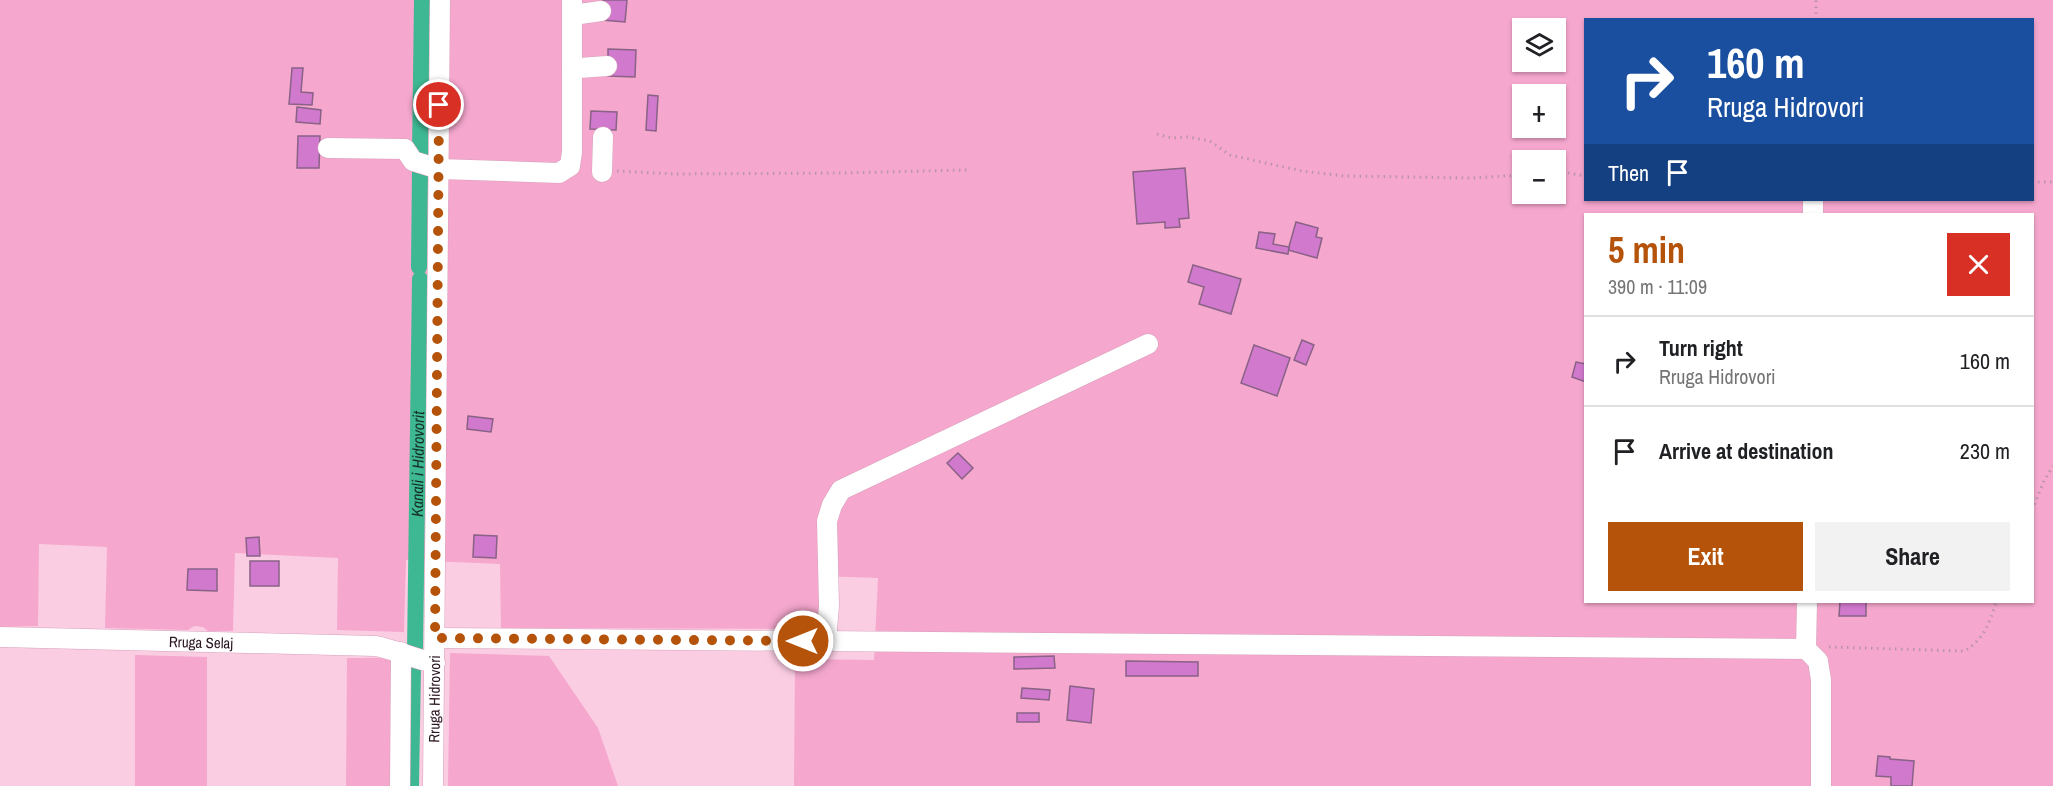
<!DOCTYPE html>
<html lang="en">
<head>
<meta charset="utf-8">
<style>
	:root { --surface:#fff; --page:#f2f2f2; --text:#202124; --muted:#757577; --line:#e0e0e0; --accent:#b45309 }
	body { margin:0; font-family:"Archivo Narrow",sans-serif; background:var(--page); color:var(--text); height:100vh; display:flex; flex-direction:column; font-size:22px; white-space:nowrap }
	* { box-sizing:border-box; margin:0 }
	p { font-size:20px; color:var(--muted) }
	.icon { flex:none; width:33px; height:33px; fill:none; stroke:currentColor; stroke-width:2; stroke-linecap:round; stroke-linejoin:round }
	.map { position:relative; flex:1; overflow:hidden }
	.details { position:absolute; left:1584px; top:213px; width:450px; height:390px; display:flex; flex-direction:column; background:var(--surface); border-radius:0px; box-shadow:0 2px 4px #0004 }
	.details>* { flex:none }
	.guide { position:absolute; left:1584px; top:18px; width:450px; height:183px; border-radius:0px; box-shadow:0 2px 4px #0004; background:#1a4fa0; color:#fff; overflow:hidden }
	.tools { position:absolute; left:1512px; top:18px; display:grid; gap:12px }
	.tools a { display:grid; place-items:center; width:54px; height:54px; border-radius:0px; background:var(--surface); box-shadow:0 2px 4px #0004; font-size:30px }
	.pin { position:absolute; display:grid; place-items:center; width:51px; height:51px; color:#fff; margin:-26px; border:3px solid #fff; border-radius:50%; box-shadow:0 2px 6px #0007 }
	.me { position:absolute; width:66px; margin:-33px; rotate:270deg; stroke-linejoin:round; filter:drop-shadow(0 0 4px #0008) }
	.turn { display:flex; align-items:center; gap:21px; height:126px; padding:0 24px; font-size:27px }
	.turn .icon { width:78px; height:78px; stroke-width:2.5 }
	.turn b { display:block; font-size:42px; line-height:51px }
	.then { display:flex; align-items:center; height:57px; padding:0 24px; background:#0003; gap:12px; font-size:22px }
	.round { display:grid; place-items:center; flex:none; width:63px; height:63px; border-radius:0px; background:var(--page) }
	.head { display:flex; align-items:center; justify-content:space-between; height:102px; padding:0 24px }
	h1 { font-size:36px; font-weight:800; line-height:45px; color:var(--accent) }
	.cta { display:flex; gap:12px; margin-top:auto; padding:12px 24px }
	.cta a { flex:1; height:69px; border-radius:0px; background:var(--accent); color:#fff; font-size:24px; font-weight:800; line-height:69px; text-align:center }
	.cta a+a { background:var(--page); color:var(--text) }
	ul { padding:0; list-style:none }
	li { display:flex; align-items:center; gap:18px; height:90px; padding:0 24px; border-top:2px solid var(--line) }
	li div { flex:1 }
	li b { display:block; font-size:22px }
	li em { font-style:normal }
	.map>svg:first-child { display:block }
	.green { fill:#f5a7cd; fill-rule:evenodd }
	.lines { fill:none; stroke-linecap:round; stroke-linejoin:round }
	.canal { stroke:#3eb892; stroke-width:16 }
	.building { fill:#d179cd; stroke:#896286; stroke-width:1.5 }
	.minor-casing { stroke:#d7a0bb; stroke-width:21 }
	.path { stroke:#bb95a7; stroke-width:3; stroke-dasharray:1.5 4.5; stroke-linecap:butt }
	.minor { stroke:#fff; stroke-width:20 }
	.route { stroke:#b45309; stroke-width:10; stroke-dasharray:0 18 }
	.labels { text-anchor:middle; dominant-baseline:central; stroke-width:4.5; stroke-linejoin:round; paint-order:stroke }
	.street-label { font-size:15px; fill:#2b1721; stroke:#fae2ed }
	.water-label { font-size:16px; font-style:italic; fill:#152f26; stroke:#fae2ed }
</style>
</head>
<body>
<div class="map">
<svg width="2053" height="786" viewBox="0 0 2053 786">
	<rect width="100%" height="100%" fill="#fbcde3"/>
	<g class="green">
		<path d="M 0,0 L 2053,0 L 2053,786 L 794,786 L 795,659 L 874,660 L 878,578 L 820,576 L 818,629 L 501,628 L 500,564 L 406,560 L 404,632 L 337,630 L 338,558 L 235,553 L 233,631 L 208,631 L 203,627 L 194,626 L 188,630 L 105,628 L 107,547 L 39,544 L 38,626 L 0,627 ZM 1586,20 L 2032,20 L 2032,200 L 1586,200 ZM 1522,28 L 1556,28 L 1556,62 L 1522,62 ZM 1522,94 L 1556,94 L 1556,128 L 1522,128 ZM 1522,160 L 1556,160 L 1556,194 L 1522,194 ZM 1586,214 L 2032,214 L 2032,602 L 1586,602 Z"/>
		<path d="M 450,653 L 549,656 L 598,728 L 618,786 L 448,786 Z"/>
		<path d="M 135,655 L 207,657 L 207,786 L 135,786 Z"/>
		<path d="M 347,658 L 393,658 L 393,786 L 346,786 Z"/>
	</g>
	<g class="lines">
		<g class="canal">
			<path d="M 420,154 L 422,0"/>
			<path d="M 419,267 L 420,171"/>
			<path id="s1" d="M 415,652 L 420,279"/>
			<path d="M 411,786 L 413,667"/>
		</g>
	</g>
	<g class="building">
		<path d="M 603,0 L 627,0 L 625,22 L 602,20 Z"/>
		<path d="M 608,49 L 636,50 L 635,77 L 608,76 Z"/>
		<path d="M 292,68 L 303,68 L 301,92 L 313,93 L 312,105 L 289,104 Z"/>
		<path d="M 648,95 L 658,96 L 656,131 L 646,130 Z"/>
		<path d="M 297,107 L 321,110 L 320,124 L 296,122 Z"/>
		<path d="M 591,111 L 617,112 L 616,130 L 590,129 Z"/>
		<path d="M 298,136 L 320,136 L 319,168 L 297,168 Z"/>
		<path d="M 1185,168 L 1189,218 L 1179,219 L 1180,227 L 1165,228 L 1165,222 L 1137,224 L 1133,172 Z"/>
		<path d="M 1296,222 L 1318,228 L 1316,237 L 1322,238 L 1317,258 L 1288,250 Z"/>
		<path d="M 1259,232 L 1275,234 L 1273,244 L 1289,247 L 1288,254 L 1256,248 Z"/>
		<path d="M 1193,265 L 1241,279 L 1231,314 L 1199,304 L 1204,287 L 1188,282 Z"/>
		<path d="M 1302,340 L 1314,345 L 1306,365 L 1294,360 Z"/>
		<path d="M 1254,345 L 1290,358 L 1277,396 L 1241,383 Z"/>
		<path d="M 1576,362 L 1586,364 L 1586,382 L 1572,377 Z"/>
		<path d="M 468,416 L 493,419 L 491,432 L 467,429 Z"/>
		<path d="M 958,453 L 973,468 L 962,479 L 947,463 Z"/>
		<path d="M 474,535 L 497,536 L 496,558 L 473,557 Z"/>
		<path d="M 259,537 L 260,556 L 247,556 L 246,538 Z"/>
		<rect x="250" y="561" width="29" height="25"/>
		<path d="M 188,569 L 217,569 L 217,591 L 187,590 Z"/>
		<path d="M 1840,602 L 1866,602 L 1866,616 L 1839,616 Z"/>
		<path d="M 1054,656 L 1055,668 L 1014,669 L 1014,657 Z"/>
		<path d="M 1126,661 L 1198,662 L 1198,676 L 1126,676 Z"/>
		<path d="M 1070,686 L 1094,689 L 1091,723 L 1067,720 Z"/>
		<path d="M 1022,688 L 1050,690 L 1049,700 L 1021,698 Z"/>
		<rect x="1017" y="713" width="22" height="9"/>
		<path d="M 1878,756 L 1890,757 L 1890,759 L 1914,761 L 1912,786 L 1891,786 L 1891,777 L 1876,776 Z"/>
	</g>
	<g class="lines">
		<g class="minor-casing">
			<g id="minor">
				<path d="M 573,15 L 601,11"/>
				<path d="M 572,70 L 579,68 L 607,66"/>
				<path d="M 328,148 L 405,149 L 413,161 L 439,169 L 559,173 L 570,166 L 572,152 L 572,0"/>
				<path d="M 602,172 L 603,137"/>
				<path d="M 1813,214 L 1813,200"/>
				<path d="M 1807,602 L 1806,649 L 1818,661 L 1821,680 L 1821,786"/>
				<path id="s2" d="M 0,637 L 376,646 C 396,650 414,659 435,663"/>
				<path d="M 435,638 L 1806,649"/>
				<path d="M 826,641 L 829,606 L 827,521 L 832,505 L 841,490 L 1148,344"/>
				<path d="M 400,786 L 401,652"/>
				<path id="s3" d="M 433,786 L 440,0"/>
			</g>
		</g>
		<g class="path">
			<path d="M 1816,20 L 1816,0"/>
			<path d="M 1157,134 L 1172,138 L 1188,137 L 1210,141 L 1230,155 L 1302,171 L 1344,176 L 1472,178 L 1522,175"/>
			<path d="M 617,171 L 674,174 L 840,173 L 967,170"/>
			<path d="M 1556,171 L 1586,176"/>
			<path d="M 2032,182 L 2053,182"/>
			<path d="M 2032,510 L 2044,481 L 2053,466"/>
			<path d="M 1829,647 L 1964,651 C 1984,640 1990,622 1996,602"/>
		</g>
		<use href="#minor" class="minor"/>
	</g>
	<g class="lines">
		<path class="route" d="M 439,105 L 435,638 L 803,641"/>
	</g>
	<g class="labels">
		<g class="street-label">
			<text stroke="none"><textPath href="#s2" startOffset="201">Rruga Selaj</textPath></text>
			<text stroke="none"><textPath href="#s3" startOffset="87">Rruga Hidrovori</textPath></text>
		</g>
		<g class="water-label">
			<text stroke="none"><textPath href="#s1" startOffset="188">Kanali i Hidrovorit</textPath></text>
		</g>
	</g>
</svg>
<div class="tools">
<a><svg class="icon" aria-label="layers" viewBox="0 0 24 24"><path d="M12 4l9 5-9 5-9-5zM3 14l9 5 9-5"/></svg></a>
<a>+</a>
<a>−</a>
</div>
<div class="pin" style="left:439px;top:105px;background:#d93025"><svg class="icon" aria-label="arrive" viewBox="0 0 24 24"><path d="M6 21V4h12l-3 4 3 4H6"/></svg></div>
<svg class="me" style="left:803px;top:641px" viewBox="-20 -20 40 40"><circle r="17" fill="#b45309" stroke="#fff" stroke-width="3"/><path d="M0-11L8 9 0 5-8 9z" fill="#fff"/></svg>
<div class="guide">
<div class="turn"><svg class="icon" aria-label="right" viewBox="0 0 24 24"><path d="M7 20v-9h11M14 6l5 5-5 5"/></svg><div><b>160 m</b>Rruga Hidrovori</div></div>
<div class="then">Then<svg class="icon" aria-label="arrive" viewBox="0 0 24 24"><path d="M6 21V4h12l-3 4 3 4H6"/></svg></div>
</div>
<section class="details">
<div class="head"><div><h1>5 min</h1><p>390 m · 11:09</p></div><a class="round" style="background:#d93025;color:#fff"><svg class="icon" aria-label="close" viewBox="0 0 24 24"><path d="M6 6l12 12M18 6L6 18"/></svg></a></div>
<ul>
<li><svg class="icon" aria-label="right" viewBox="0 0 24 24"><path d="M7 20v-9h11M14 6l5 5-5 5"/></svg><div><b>Turn right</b><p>Rruga Hidrovori</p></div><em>160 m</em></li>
<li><svg class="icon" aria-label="arrive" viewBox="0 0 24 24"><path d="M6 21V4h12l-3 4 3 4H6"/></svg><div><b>Arrive at destination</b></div><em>230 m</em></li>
</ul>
<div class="cta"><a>Exit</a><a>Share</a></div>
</section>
</div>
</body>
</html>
